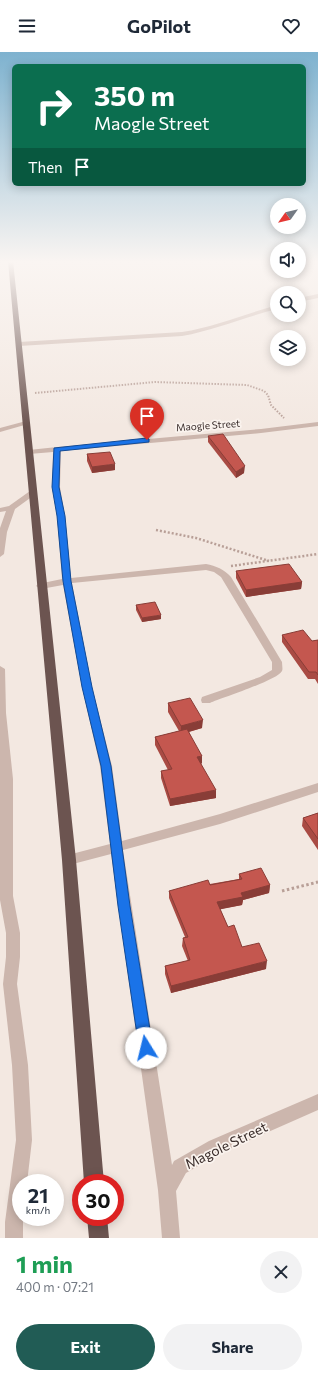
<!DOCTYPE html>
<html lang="en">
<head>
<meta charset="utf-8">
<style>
	:root { --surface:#fff; --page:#f2f2f3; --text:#1f2937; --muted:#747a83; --accent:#215c55 }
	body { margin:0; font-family:Commissioner,sans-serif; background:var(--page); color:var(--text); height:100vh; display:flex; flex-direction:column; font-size:15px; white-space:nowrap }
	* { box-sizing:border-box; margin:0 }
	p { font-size:13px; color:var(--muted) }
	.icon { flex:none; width:22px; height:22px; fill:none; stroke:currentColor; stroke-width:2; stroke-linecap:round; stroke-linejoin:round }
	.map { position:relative; height:1186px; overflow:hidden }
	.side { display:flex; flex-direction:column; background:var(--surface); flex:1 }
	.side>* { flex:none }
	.hud { position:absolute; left:12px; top:12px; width:294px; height:122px; border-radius:6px; box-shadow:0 2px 10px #0003; background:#0b6e4f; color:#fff; overflow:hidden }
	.needle { width:26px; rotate:236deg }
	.fabs { position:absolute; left:270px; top:146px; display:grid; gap:8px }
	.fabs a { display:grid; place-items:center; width:36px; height:36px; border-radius:50%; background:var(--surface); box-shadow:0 2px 10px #0003; font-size:20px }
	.speed { position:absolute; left:12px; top:1122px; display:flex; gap:8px; font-size:20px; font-weight:700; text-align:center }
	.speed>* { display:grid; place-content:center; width:52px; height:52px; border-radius:50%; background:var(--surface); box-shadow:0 2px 10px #0003; line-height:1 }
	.speed small { font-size:10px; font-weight:400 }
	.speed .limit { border:6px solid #d22; background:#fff; color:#111 }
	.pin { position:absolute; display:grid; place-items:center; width:34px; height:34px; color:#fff; margin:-41px -17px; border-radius:50% 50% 50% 0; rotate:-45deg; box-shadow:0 0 4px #0007 }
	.pin .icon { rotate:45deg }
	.me { position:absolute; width:44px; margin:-22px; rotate:351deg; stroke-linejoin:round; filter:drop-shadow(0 0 3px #0008) }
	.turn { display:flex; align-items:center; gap:14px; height:84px; padding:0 16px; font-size:18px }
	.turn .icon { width:52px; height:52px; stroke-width:2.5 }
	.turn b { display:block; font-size:28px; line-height:34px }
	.then { display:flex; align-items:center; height:38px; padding:0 16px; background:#0003; gap:8px; font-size:15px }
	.round { display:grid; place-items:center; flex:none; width:42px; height:42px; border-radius:21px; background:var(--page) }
	.headline { display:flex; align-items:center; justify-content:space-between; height:68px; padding:0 16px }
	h1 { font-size:24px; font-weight:700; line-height:30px; color:#1e9e55 }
	.button { display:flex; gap:8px; margin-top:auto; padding:8px 16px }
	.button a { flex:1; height:46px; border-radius:24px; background:var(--accent); color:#fff; font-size:16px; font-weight:700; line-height:46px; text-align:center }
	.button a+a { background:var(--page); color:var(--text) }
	header { display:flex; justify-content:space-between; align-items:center; height:52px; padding:0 16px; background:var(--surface); font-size:18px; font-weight:700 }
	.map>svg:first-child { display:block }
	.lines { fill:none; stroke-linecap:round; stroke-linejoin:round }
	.path-far2 { stroke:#b89f97; stroke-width:2; stroke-dasharray:1.5 1.5; stroke-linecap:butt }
	.path-far1 { stroke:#b89f97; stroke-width:2.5; stroke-dasharray:2 2; stroke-linecap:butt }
	.path { stroke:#b89f97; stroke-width:3; stroke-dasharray:2.5 2.5; stroke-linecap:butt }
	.minor { fill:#ccb6ad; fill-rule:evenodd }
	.trunk { fill:#6c5450; fill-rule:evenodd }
	.wall { fill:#a94b44 }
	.shaded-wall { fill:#893d37 }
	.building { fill:#c4574f; stroke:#893d37 }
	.route { fill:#1a73e8; stroke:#114b97 }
	.labels { text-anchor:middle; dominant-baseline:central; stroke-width:3.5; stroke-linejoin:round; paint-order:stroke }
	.far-street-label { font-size:10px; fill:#3a2d2b; stroke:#faf3ee }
	.near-street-label { font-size:14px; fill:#3a2d2b; stroke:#faf3ee }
</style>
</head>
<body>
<header><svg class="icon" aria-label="menu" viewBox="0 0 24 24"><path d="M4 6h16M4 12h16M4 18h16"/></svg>GoPilot<svg class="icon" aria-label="heart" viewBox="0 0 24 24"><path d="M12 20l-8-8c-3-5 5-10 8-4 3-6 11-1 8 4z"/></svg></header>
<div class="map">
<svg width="318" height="1186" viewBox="0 0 318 1186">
	<rect width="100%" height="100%" fill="#f3e8e1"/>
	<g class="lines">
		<path class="path-far2" d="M 35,341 L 155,330 L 247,333 L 264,339 L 268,343 L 271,353 L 284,366"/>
		<g class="path-far1">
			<path d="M 156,478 L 196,486 L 269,509"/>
			<path d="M 231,514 L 318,502"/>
		</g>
		<path class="path" d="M 282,839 L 318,830"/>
		<g class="minor">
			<path d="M 318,242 L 318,246 L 299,250 L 299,246 Z"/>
			<path d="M 277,253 L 277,257 C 245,265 215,278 182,284 L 19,294 L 16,292 L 19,290 L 182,280 C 214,275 245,262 277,253 Z"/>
			<path d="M 26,369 L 28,370 L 28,372 L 0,380 L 0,376 Z"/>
			<path d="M 318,370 L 318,374 L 261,381 L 61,399 L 60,435 L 65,464 L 71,526 L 206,512 C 216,514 224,517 231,525 L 282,610 C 282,613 283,617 282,619 C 278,628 221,646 210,651 L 202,651 L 201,648 L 202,645 L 260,625 L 272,618 L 272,610 L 221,525 L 214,520 L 206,518 L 72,531 L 92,635 L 112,714 L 122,789 L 220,762 L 318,731 L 318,740 L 220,772 L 123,798 L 172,1113 L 174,1109 L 209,1089 L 318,1042 L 318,1058 L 221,1101 L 186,1121 L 176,1139 L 180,1186 L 162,1186 L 158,1138 L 111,802 L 69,813 L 64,812 L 63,808 L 64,804 L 110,792 L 100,714 L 82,635 L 63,533 L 41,537 L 36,534 L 38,532 L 62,527 L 57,464 L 52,435 L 53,400 L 29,402 L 25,400 L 29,398 L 57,395 L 261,377 Z"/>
			<path d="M 30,439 L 36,439 L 37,441 L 15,457 L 7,480 L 4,502 L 0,505 L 0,476 L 6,459 L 0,460 L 0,456 L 9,454 Z"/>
			<path d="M 0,614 L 5,617 L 6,661 L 13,727 L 13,844 L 20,881 L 20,905 L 17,932 L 28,1013 L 32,1088 L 27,1131 L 21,1131 L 21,1165 L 23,1165 L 23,1186 L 5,1186 L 5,1170 L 16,1088 L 12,1013 L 3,932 L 6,905 L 6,881 L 0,848 Z"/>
		</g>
		<g class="trunk">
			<path d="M 8,209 L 13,209 L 76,808 L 104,1131 L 84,1131 L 62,808 Z"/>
			<path d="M 87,1165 L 107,1165 L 109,1186 L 89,1186 Z"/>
		</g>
	</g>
	<g class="wall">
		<path d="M 208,384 L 244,421 L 236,426 L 208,390 Z"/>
		<path d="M 87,402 L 115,418 L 92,421 L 87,409 Z"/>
		<path d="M 236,519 L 302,530 L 301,537 L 246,545 L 236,526 Z"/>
		<path d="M 136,553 L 161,567 L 142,570 L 136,558 Z"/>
		<path d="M 282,583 L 312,589 L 318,588 L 318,632 L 315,627 L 308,627 L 282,590 Z"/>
		<path d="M 168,651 L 202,676 L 189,680 L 202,711 L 201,712 L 216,746 L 170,754 L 161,726 L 161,719 L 168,718 L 155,693 L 155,685 L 179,679 L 168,660 Z"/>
		<path d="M 318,761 L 318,798 L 302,774 L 303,766 Z"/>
		<path d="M 239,822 L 270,833 L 269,841 L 243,848 L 242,853 L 220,857 L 228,875 L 242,895 L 266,917 L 171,941 L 165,922 L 165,914 L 188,909 L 182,894 L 183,886 L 185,885 L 169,846 L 169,839 L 239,827 Z"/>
	</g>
	<g class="shaded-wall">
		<path d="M 115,412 L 115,418 L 92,421 L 92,415 Z"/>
		<path d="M 245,414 L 244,421 L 236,426 L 236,420 Z"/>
		<path d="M 302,530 L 301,537 L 246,545 L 246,538 Z"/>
		<path d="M 161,563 L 161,567 L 142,570 L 142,566 Z"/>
		<path d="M 203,668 L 202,676 L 181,682 L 181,674 Z"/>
		<path d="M 202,704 L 202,711 L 197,713 L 197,705 Z"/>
		<path d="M 216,738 L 216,746 L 170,754 L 170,747 Z"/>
		<path d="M 270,833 L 269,841 L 243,848 L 242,853 L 217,858 L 217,850 L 241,841 Z"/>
		<path d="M 267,909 L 266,917 L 171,941 L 171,934 Z"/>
	</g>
	<g class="building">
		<path d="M 223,382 L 245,414 L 236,420 L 208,384 Z"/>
		<path d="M 110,400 L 115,412 L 92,415 L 87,402 Z"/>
		<path d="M 289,512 L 302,530 L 246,538 L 236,519 Z"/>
		<path d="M 155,550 L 161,563 L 142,566 L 136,553 Z"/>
		<path d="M 303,578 L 312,589 L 318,588 L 318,623 L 316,620 L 309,620 L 282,583 Z"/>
		<path d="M 190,646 L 203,668 L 181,674 L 168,651 Z"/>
		<path d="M 187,677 L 202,704 L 197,705 L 216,738 L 170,747 L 161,719 L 172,717 L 155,685 Z"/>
		<path d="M 318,761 L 318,787 L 303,766 Z"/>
		<path d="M 261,816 L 270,833 L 241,841 L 243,845 L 217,850 L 228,875 L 234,873 L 242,895 L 259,891 L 267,909 L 171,934 L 165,914 L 190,908 L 183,886 L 188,885 L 169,839 L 208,828 L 210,833 L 242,827 L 239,822 Z"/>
	</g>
	<linearGradient id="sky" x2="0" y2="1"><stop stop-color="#7eb2cf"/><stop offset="0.56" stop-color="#faf5f2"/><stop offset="1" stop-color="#faf5f2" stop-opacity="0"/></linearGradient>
	<rect width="318" height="375" fill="url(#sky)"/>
	<path class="route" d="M 147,386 L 149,387 L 149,390 L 60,399 L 59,435 L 65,464 L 71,529 L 92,635 L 111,714 L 130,854 L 153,996 L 151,1001 L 146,1003 L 141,1001 L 139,996 L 118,854 L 101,714 L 82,635 L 63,529 L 57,464 L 52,435 L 54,396 Z"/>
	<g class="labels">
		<g class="far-street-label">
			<text transform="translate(208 373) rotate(-4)">Maogle Street</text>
		</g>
		<g class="near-street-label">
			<text transform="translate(226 1093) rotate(-26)">Magole Street</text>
		</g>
	</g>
</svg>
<div class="fabs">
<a><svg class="needle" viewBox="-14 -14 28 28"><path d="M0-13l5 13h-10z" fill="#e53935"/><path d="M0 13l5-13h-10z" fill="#747a83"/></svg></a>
<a><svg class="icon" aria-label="sound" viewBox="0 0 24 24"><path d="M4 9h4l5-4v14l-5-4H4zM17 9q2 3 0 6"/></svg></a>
<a><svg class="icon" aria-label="search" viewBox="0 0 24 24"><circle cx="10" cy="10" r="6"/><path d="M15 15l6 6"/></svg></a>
<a><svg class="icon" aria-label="layers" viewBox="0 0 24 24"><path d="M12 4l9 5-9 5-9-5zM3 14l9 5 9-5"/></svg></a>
</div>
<div class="speed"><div>21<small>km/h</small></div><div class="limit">30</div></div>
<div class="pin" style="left:147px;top:388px;background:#d93025"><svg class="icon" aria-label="arrive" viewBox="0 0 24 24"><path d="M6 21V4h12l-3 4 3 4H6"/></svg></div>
<svg class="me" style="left:146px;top:996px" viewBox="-20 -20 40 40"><circle r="19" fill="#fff"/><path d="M0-13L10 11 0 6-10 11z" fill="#1a73e8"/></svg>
<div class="hud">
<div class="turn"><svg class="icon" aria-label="right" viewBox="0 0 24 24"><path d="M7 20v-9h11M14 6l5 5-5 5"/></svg><div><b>350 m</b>Maogle Street</div></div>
<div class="then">Then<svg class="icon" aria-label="arrive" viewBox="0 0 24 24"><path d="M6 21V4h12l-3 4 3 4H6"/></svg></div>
</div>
</div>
<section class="side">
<div class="headline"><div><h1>1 min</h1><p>400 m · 07:21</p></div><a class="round"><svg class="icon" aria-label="close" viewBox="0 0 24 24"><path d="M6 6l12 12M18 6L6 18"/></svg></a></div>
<div class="button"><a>Exit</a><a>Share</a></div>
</section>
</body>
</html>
